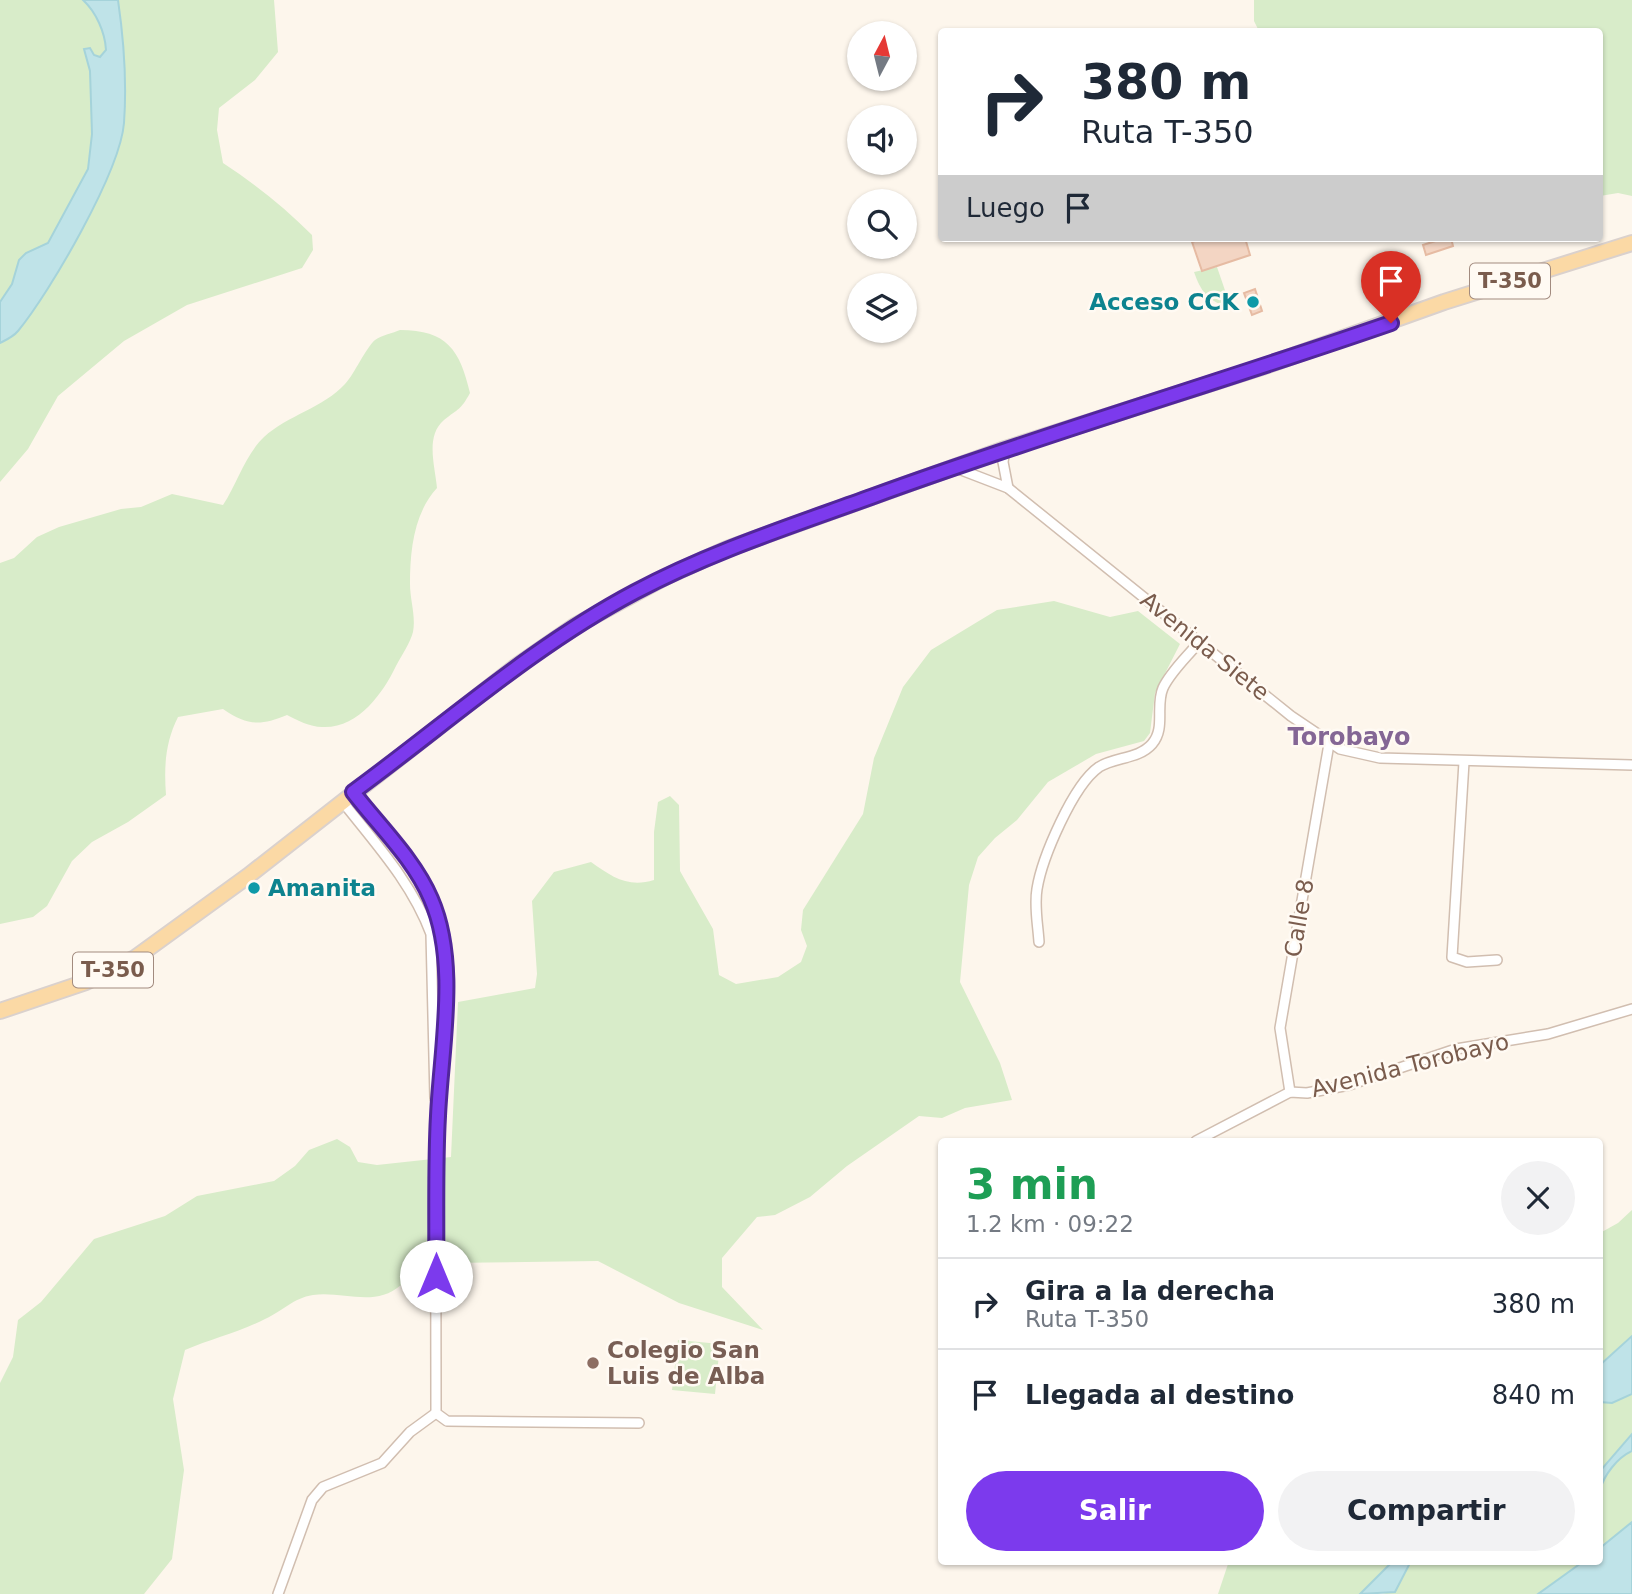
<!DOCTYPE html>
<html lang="es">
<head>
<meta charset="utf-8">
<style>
	:root { --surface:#fff; --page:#f2f2f3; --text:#1f2937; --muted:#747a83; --line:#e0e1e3; --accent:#7c3aed }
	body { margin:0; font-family:"DejaVu Sans",sans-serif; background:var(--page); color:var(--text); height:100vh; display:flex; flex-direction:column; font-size:26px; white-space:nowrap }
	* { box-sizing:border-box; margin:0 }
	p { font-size:23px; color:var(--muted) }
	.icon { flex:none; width:38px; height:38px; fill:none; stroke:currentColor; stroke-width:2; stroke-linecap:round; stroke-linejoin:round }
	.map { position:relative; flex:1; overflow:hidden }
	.panel { position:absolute; left:938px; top:1138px; width:665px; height:427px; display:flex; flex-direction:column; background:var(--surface); border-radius:7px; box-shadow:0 2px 5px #0004 }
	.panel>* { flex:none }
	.guide { position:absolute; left:938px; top:28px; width:665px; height:214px; border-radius:7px; box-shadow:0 2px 5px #0004; background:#fff; color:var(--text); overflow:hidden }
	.needle { width:46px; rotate:7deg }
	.buttons { position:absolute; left:847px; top:21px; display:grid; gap:14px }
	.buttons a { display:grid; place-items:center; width:70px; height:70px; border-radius:50%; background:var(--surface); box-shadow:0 2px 5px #0004; font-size:35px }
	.pin { position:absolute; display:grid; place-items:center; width:60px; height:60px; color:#fff; margin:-72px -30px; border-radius:50% 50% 50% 0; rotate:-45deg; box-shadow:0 0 7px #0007 }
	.pin .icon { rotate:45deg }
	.me { position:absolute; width:77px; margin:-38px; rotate:0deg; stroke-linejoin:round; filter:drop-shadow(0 0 5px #0008) }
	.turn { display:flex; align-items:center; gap:24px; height:147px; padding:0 28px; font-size:32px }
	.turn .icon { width:91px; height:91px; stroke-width:2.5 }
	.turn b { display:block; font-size:49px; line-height:60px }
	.then { display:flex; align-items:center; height:66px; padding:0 28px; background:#0003; gap:14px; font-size:26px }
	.round { display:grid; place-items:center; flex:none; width:74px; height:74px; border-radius:37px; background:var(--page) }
	.head { display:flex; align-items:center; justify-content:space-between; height:119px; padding:0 28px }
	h1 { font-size:42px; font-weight:700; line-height:52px; color:#1e9e55 }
	.action { display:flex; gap:14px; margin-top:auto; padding:14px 28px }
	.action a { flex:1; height:80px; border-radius:42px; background:var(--accent); color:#fff; font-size:28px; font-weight:700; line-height:80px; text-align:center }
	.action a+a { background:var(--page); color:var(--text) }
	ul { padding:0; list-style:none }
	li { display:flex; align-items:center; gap:21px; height:91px; padding:0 28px; border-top:2px solid var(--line) }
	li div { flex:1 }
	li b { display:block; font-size:26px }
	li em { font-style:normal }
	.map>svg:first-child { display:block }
	.green { fill:#d8ecc9 }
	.water { fill:#bfe3e8; stroke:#a5d3da; stroke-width:2 }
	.building { fill:#f3d5c3; stroke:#e6bba3; stroke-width:2 }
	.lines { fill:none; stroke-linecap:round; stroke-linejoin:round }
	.street-casing { stroke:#d1beb0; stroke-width:12 }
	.primary-casing { stroke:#dad1cd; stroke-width:18 }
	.street { stroke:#fff; stroke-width:9 }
	.primary { stroke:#fbd9a5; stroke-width:14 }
	.route-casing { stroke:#51269a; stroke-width:18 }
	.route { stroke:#7c3aed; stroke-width:12 }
	.culture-dot { fill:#0f9aa8; stroke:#fffaf3; stroke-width:2.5 }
	.education-dot { fill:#8d6e63; stroke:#fffaf3; stroke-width:2.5 }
	.labels { text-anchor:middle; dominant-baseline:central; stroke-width:5; stroke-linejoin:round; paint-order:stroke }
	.shield { fill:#fffaf3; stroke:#a28b7f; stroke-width:2 }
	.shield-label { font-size:21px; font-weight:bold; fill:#7a5c4d }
	.culture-label { font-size:23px; font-weight:bold; fill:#0d838f; stroke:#fffaf3; text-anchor:end }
	.street-label { font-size:23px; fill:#7a5c4d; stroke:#fffaf3 }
	.education-label { font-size:23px; font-weight:bold; fill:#785e54; stroke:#fffaf3; text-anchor:start }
	.neighbourhood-label { font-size:24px; font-weight:bold; fill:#846695; stroke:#fffaf3 }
</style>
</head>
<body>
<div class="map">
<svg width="1632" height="1594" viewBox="0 0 1632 1594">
	<rect width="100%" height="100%" fill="#fdf6ec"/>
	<g class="green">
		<path d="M 0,0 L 274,0 L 278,52 L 255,80 L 219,108 L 217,130 L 223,163 C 255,184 285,208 312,235 L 313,250 L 302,268 L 187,305 L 124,341 L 58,396 L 28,449 L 0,482 Z"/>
		<path d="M 1254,0 L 1632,0 L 1632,196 L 1618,193 L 1600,196 L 1600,32 L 1259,31 L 1254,21 Z"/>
		<path d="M 1217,267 L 1230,305 L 1226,307 C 1207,299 1201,292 1194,272 Z"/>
		<path d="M 400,330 C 447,330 460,350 470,393 C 460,411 459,408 444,420 C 425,436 435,466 437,488 C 414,513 410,550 410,584 C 410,600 416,616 413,632 C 410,643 402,655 396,666 C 383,693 358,729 322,727 C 310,727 297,720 287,715 C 260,726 248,726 223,709 L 178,717 C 165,743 164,767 166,795 L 128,822 L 92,842 L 72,861 L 47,906 L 33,917 L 0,924 L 0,563 L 14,558 L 37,537 L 59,527 L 121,509 L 141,507 L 172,494 L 223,505 C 237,484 245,455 264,437 C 288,415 323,408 345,384 C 355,373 365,349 375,340 C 382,335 393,333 400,330 Z"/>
		<path d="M 1054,601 L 1110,617 L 1138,611 L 1180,644 L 1155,693 L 1150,733 L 1144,741 L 1096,754 L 1048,782 L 1017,820 L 995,838 L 978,857 L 969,885 L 960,982 L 1000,1063 L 1012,1100 L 965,1108 L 942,1118 L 919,1116 L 847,1166 L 810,1197 L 775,1215 L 757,1217 L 722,1258 L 722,1287 L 763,1330 L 679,1303 L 598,1261 L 443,1263 L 422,1269 L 419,1290 L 401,1285 C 375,1308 344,1291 313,1295 C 293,1298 283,1311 265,1319 C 240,1332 211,1339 185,1350 L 173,1399 L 184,1470 L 172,1559 L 144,1594 L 0,1594 L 0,1383 L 13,1357 L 18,1320 L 41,1302 L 94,1239 L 165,1216 L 197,1196 L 274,1181 L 295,1166 L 309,1150 L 337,1139 L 350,1147 L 358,1162 L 377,1165 L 451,1157 L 458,1002 L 535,988 L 537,974 L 532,901 L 554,872 L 591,862 C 612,877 628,888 654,880 L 654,832 L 658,802 L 670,796 L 679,805 L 680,871 L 713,929 L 719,975 L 736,984 L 778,977 L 801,962 L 807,946 L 801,930 L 803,910 L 863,814 L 874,758 L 903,687 L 931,650 L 997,610 Z"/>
		<path d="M 1632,1210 L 1632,1336 L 1600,1365 L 1600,1233 L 1618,1223 Z"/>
		<path d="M 678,1340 L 720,1344 L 715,1394 L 672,1390 Z"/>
		<path d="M 1632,1394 L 1632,1434 L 1600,1471 L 1600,1402 L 1612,1403 Z"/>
		<path d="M 1632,1451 L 1632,1558 L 1608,1565 C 1600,1527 1585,1471 1632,1451 Z"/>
		<path d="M 1229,1561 L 1393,1561 L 1360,1594 L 1218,1594 Z"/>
		<path d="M 1411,1561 L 1600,1561 L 1601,1564 L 1587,1594 L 1382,1594 L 1395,1591 Z"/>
	</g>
	<g class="water">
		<path d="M 83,0 L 118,0 C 124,41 127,81 124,123 C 120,172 50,292 18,331 C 13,337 6,340 0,343 L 0,302 L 12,284 L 19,260 L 26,253 L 48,243 L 88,169 L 92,134 L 90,71 L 84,49 L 90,48 L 94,55 L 100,57 L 106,50 C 105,32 96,12 83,0 Z"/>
		<path d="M 1632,1336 L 1632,1394 L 1612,1403 L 1600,1402 L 1600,1365 Z"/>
		<path d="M 1632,1434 L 1632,1451 C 1617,1458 1604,1475 1600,1490 L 1600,1471 Z"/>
		<path d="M 1632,1522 L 1632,1594 L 1538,1594 L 1584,1561 L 1600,1561 L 1600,1548 Z"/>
		<path d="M 1393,1561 L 1411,1561 L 1395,1592 L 1360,1594 Z"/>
	</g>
	<g class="building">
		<path d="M 1204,238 L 1245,238 L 1250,255 L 1202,271 L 1192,242 Z"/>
		<path d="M 1445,238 L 1451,238 L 1453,246 L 1426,255 L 1423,245 Z"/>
		<path d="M 1255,289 L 1262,311 L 1252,315 L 1244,293 Z"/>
	</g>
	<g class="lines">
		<g class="street-casing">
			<g id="street">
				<path d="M 1005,449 L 1003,462 L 1008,488"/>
				<path d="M 956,468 L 1008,488 L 1291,716 L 1340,749 L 1380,758 L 1632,765"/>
				<path d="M 1464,762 L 1452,957 L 1467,962 L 1497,960"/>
				<path d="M 353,792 C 383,830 422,867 437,914 C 457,976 439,1055 438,1120 C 435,1217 436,1315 436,1413 L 447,1421 L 639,1423"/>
				<path d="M 342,801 C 376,844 412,883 431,934 L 435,1098"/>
				<path d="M 1039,942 C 1038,925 1034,906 1037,889 C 1042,858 1073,785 1099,767 C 1115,757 1139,759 1152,744 C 1166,728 1155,706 1163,688 C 1171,671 1188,656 1199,642"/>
				<path d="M 1290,1092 L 1280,1028 L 1329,744"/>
				<path d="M 1196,1141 L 1290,1092 L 1307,1093 L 1349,1085 L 1456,1049 L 1548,1034 L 1632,1009"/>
				<path d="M 278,1594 L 312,1500 L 323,1487 L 382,1463 L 410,1432 L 436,1413"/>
			</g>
		</g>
		<g class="primary-casing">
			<path id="primary" d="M 0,1011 L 86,982 L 135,958 L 248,876 L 514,668 L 575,626 L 665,577 L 727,549 L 1005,449 L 1262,367 L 1444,302 L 1632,243"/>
		</g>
		<use href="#street" class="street"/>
		<use href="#primary" class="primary"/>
	</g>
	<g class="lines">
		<g class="route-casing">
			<path id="route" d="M 436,1276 C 437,1222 435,1169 438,1116 C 441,1048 459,963 431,899 C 414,859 379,826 353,792 C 446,724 533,646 635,592 C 710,552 791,526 871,497 C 1043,434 1218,383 1391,323"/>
		</g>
		<use href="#route" class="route"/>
	</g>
	<g class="culture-dot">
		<circle cx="1253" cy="302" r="7"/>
		<circle cx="254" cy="888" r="7"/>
	</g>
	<circle class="education-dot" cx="593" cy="1363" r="7"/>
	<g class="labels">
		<g class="shield">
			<rect x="1470" y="263.5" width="80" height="35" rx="5"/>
			<rect x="73" y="952.5" width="80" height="35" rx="5"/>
		</g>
		<g class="shield-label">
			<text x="1510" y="281">T-350</text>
			<text x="113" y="970">T-350</text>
		</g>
		<g class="culture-label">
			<text x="1239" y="302">Acceso CCK</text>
			<text x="268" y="888" text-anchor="start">Amanita</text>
		</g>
		<g class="street-label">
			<text transform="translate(1205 646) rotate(39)">Avenida Siete</text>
			<text transform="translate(1299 918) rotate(-80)">Calle 8</text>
			<text transform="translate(1410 1065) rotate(-14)">Avenida Torobayo</text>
		</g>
		<g class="education-label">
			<text x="607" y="1350">Colegio San<tspan x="607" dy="26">Luis de Alba</tspan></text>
		</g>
		<g class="neighbourhood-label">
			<text x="1349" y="737">Torobayo</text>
		</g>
	</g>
</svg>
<div class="buttons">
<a><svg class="needle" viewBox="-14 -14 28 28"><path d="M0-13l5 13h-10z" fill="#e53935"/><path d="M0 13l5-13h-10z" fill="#747a83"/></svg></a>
<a><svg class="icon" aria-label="sound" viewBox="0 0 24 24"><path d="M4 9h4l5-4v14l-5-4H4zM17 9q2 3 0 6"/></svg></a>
<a><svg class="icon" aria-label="search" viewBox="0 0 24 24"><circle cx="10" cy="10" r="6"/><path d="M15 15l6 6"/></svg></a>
<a><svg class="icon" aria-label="layers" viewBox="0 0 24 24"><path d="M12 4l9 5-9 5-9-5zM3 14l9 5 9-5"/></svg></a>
</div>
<div class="pin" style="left:1391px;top:323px;background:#d93025"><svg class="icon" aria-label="arrive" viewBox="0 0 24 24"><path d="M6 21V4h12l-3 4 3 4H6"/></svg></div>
<svg class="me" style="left:436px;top:1276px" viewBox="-20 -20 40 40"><circle r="19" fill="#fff"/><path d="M0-13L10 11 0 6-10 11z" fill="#7c3aed"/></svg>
<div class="guide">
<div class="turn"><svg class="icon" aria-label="right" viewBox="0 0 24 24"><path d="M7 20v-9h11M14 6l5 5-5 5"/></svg><div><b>380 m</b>Ruta T-350</div></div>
<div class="then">Luego<svg class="icon" aria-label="arrive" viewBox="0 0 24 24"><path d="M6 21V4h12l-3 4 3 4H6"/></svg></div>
</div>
<section class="panel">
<div class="head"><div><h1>3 min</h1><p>1.2 km · 09:22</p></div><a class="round"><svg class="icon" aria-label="close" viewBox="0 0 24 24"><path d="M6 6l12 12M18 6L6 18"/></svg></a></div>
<ul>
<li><svg class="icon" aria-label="right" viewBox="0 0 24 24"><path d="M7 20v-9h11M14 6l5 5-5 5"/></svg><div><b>Gira a la derecha</b><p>Ruta T-350</p></div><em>380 m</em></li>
<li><svg class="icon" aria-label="arrive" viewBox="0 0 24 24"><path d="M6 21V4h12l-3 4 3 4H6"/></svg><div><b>Llegada al destino</b></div><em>840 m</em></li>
</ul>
<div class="action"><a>Salir</a><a>Compartir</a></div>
</section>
</div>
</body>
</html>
